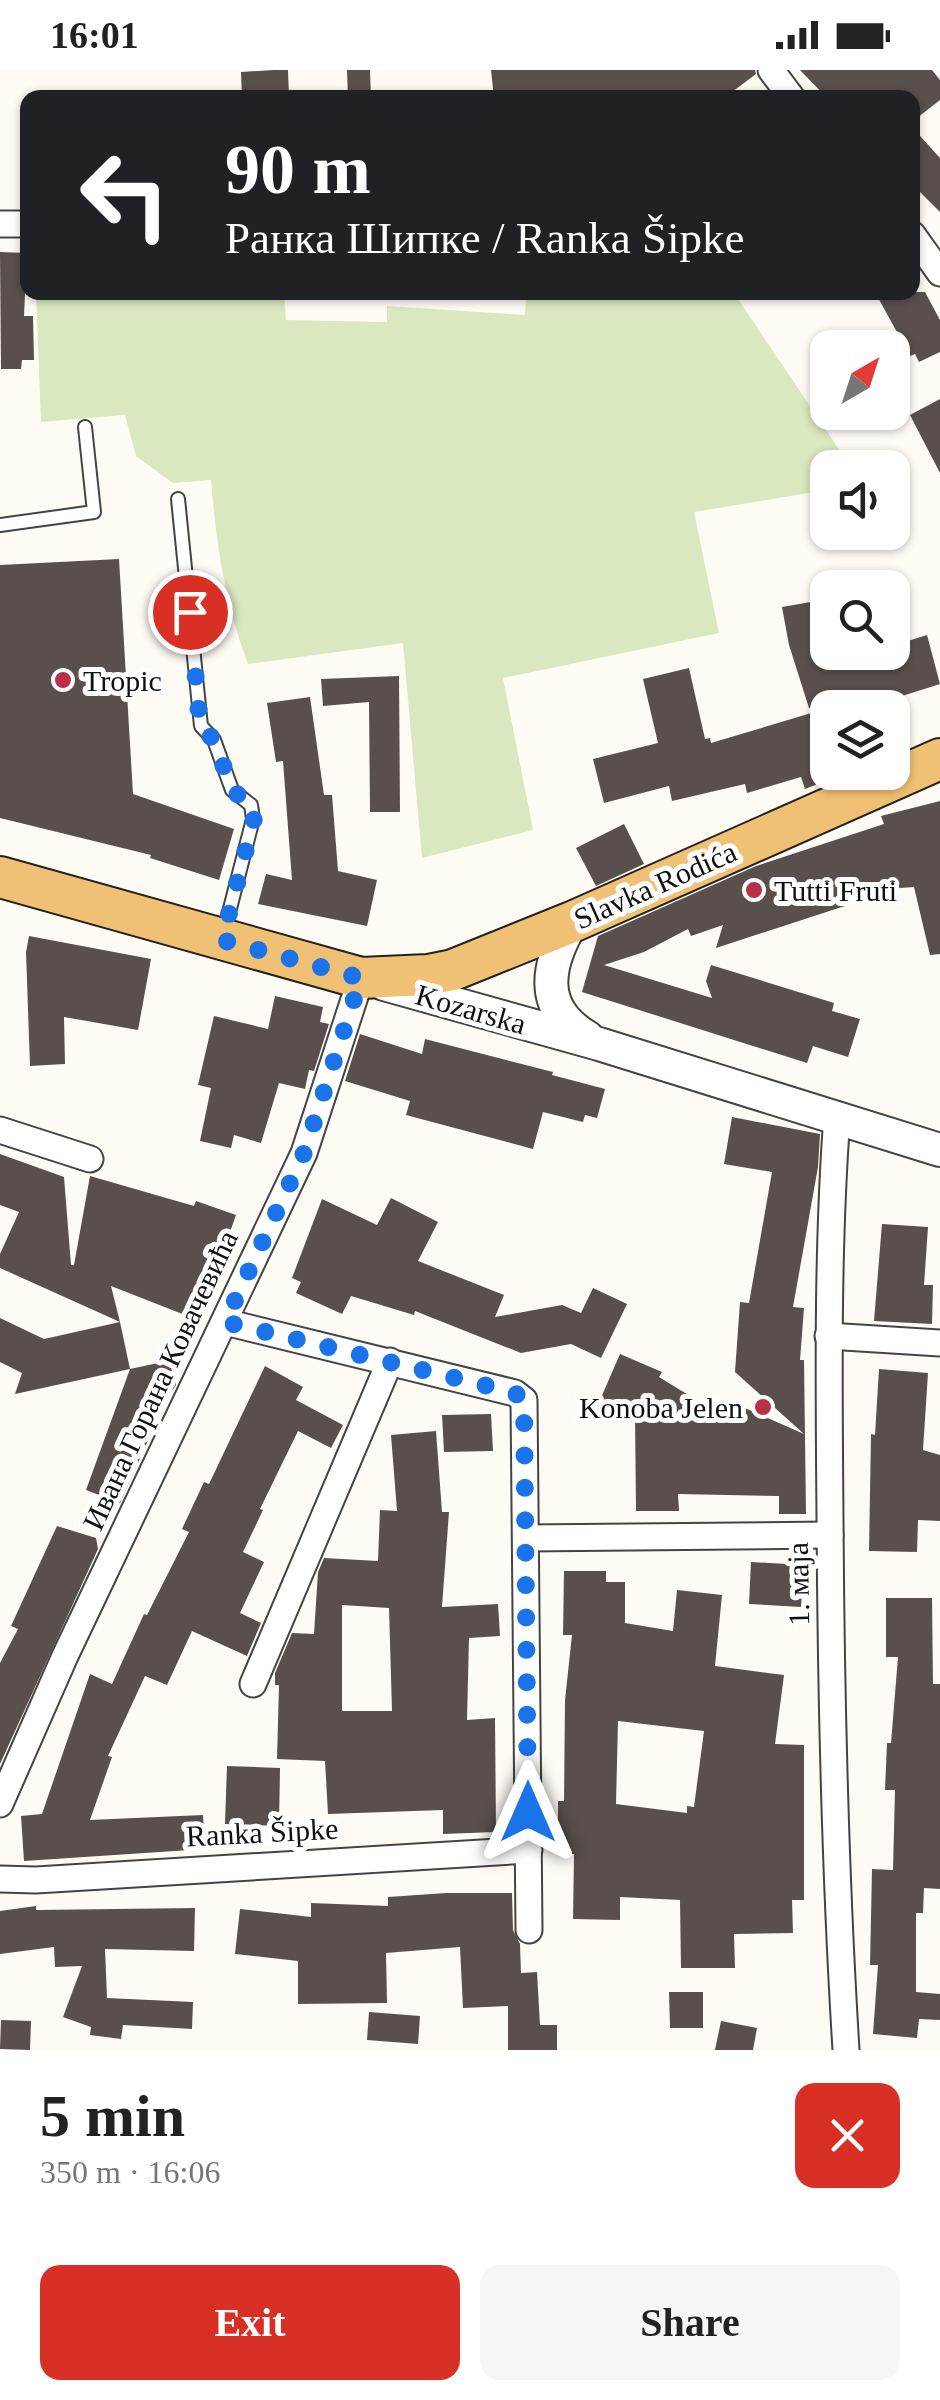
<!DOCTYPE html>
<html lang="en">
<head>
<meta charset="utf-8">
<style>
	:root { --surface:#fff; --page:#f6f6f6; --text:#222; --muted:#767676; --accent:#d93025 }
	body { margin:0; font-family:Georgia,serif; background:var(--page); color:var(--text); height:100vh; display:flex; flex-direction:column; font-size:38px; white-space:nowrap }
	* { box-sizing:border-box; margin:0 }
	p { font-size:32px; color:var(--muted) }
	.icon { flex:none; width:55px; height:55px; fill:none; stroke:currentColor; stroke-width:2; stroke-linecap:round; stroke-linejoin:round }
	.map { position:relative; height:1980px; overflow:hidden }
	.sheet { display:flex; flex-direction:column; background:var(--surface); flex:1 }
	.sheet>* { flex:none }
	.guide { position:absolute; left:20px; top:20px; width:900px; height:210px; border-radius:20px; box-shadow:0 2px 8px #0004; background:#202124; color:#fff; overflow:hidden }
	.needle { width:65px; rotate:39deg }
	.fabs { position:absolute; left:810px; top:260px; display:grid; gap:20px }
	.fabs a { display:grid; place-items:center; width:100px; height:100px; border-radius:20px; background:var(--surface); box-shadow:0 2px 8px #0004; font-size:50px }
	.pin { position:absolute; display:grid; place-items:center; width:85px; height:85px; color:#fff; margin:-42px; border:5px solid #fff; border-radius:50%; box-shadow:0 2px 10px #0007 }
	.me { position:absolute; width:110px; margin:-55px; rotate:0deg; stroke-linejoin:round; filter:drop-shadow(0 0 8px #0008) }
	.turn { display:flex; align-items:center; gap:35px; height:210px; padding:0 40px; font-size:45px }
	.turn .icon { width:130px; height:130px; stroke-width:2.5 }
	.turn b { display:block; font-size:70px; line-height:85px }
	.round { display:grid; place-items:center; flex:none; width:105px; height:105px; border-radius:20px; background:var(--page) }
	.headline { display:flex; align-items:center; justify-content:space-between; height:170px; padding:0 40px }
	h1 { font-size:60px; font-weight:600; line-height:75px }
	.button { display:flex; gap:20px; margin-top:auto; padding:20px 40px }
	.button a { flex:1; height:115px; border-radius:20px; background:var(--accent); color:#fff; font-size:40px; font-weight:600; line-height:115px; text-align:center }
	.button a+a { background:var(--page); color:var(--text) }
	.status { display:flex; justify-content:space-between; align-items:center; height:70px; padding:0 50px; background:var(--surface); direction:ltr }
	.status svg { height:28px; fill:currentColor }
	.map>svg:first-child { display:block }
	.green { fill:#dae8c0 }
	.building { fill:#59504e; fill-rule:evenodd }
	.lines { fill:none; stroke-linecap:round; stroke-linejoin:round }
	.service-casing { stroke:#444; stroke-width:16 }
	.minor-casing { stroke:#444; stroke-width:29 }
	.tertiary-casing { stroke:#444; stroke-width:36 }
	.primary-casing { stroke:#222; stroke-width:44 }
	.service { stroke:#fff; stroke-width:12 }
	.minor { stroke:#fff; stroke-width:25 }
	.tertiary { stroke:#fff; stroke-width:32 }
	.primary { stroke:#f0c174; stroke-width:40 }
	.route { stroke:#1a73e8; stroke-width:18; stroke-dasharray:0 32.4 }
	.poi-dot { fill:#ba3049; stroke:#fff; stroke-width:4 }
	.labels { text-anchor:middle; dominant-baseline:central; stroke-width:10; stroke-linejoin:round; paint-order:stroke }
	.poi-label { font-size:30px; fill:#111; stroke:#fff; text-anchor:start }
	.street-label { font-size:30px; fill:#111; stroke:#fff }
</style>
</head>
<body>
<div class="status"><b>16:01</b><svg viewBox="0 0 49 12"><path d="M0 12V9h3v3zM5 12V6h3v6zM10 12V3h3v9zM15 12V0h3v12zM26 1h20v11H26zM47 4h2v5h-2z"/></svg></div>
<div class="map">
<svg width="940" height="1980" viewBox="0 0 940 1980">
	<rect width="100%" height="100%" fill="#fefbf5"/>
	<path class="green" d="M 36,223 L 284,223 L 286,250 L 387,252 L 387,236 L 525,245 L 526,223 L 734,223 L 851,397 L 828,398 L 827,420 L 694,442 L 719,563 L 503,608 L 533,760 L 422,788 L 403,573 L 248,594 C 225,534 216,473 211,410 L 173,413 L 136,386 L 125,345 L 41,352 Z"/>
	<g class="building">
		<path d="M 274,0 L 288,0 L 289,28 L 242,28 L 241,2 Z"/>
		<path d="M 347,0 L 370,0 L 371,28 L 348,28 Z"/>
		<path d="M 491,0 L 755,0 L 756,4 L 724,28 L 494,28 Z"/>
		<path d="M 800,0 L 932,0 L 940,10 L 940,30 L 912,52 L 912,28 L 827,28 Z"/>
		<path d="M 912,57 L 940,88 L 940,142 L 912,114 Z"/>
		<path d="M 0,182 L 27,183 L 24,246 L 33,246 L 34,290 L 22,290 L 21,299 L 1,299 Z"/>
		<path d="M 875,222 L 925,222 L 940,250 L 940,282 L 919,292 L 915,284 L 910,286 Z"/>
		<path d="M 940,329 L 940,403 L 910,345 Z"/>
		<path d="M 119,489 L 133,724 L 234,759 L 219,810 L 150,788 L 151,785 L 0,748 L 0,495 Z"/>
		<path d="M 828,529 L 828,582 L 892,582 L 892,576 L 927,565 L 940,614 L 864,638 L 809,638 L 789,575 L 782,537 Z"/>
		<path d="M 689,598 L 705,669 L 710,668 L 711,673 L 828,638 L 828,710 L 805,719 L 801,707 L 747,723 L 745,714 L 672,731 L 669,716 L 604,733 L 593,689 L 658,673 L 643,609 Z"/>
		<path d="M 399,606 L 400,742 L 370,742 L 369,632 L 323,636 L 321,609 Z"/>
		<path d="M 310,627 L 324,725 L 332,725 L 338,801 L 377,810 L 367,856 L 258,834 L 266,804 L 292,810 L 283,691 L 276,692 L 267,633 Z"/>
		<path d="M 940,731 L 940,884 L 930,885 L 914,817 L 900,818 L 716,878 L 723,855 L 691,866 L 688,859 L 644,882 L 604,895 L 712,928 L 706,911 L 711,895 L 834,933 L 832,941 L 860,949 L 848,987 L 813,976 L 807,993 L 582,922 L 598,866 L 756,796 L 884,754 L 881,746 Z"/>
		<path d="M 624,754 L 644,794 L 596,816 L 576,778 Z"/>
		<path d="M 29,866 L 151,889 L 138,960 L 64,947 L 65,994 L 30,996 L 26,882 Z"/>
		<path d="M 275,926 L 323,937 L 320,952 L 329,954 L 314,1001 L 309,1000 L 305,1019 L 279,1013 L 261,1073 L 234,1065 L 231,1078 L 200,1071 L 211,1018 L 198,1015 L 214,946 L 268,959 Z"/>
		<path d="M 360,964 L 422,984 L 425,969 L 553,1002 L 552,1005 L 605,1019 L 597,1048 L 585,1045 L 583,1052 L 543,1042 L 533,1079 L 406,1045 L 410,1031 L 345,1011 Z"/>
		<path d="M 732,1047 L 820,1064 L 818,1097 L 793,1237 L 804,1238 L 800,1290 L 804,1290 L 806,1444 L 779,1444 L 779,1426 L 678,1424 L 679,1441 L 636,1441 L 635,1345 L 600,1330 L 620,1284 L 662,1302 L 659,1307 L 729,1350 L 729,1331 L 804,1364 L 735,1302 L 740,1232 L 749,1233 L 772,1102 L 724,1094 Z"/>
		<path d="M 0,1084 L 64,1107 L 71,1195 L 74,1195 L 90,1106 L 194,1136 L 196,1131 L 236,1145 L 200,1247 L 190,1247 L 111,1216 L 120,1252 L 0,1198 L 0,1184 L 19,1142 L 0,1135 Z"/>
		<path d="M 391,1128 L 438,1152 L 418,1191 L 504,1225 L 495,1247 L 562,1235 L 581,1243 L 593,1218 L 627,1234 L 601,1288 L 571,1274 L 521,1283 L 415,1241 L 414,1245 L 351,1226 L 342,1244 L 296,1223 L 301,1212 L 292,1208 L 322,1129 L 377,1155 Z"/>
		<path d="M 882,1154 L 928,1157 L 924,1215 L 933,1215 L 932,1254 L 874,1251 Z"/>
		<path d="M 0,1248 L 44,1269 L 120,1252 L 130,1299 L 172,1290 L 176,1315 L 166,1330 L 120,1433 L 86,1420 L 130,1299 L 15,1324 L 22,1303 L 0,1292 Z"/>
		<path d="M 265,1296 L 303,1317 L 296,1330 L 343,1355 L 331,1378 L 298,1361 L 260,1439 L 263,1440 L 243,1482 L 264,1492 L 240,1543 L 261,1553 L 247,1586 L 192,1561 L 167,1615 L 145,1606 L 108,1686 L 112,1687 L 90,1750 L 203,1745 L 205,1779 L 24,1791 L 21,1746 L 42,1744 L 90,1604 L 112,1614 L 144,1544 L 147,1545 L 189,1462 L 182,1459 L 204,1412 L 209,1414 Z"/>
		<path d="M 879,1299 L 928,1303 L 923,1380 L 940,1385 L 940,1451 L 918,1450 L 917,1482 L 869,1481 L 871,1364 L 875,1365 Z"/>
		<path d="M 491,1344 L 493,1381 L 444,1382 L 442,1345 Z"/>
		<path d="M 436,1361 L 442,1442 L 449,1442 L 442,1537 L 498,1534 L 500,1566 L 469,1568 L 467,1650 L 495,1648 L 496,1762 L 443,1764 L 443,1740 L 328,1744 L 325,1691 L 277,1689 L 279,1615 L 275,1615 L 275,1603 L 292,1563 L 314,1564 L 318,1502 L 324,1488 L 378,1491 L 380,1440 L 397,1441 L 391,1365 ZM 342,1535 L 389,1538 L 392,1641 L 342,1641 Z"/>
		<path d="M 57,1456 L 96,1468 L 98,1479 L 0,1694 L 0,1593 L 18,1559 L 11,1556 Z"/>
		<path d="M 751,1492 L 804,1495 L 801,1537 L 749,1534 Z"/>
		<path d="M 564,1501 L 606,1501 L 606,1512 L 625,1512 L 625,1553 L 673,1561 L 677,1520 L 722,1525 L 715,1596 L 784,1605 L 775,1674 L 804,1675 L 804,1830 L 792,1830 L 793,1863 L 734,1864 L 735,1898 L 681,1898 L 680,1830 L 620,1827 L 620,1850 L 573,1849 L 574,1784 L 558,1784 L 558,1731 L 564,1731 L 565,1630 L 572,1565 L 563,1565 ZM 618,1651 L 704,1661 L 694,1737 L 687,1736 L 687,1743 L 616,1734 Z"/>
		<path d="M 886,1528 L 932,1528 L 933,1614 L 940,1614 L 940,1819 L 924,1818 L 923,1843 L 916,1843 L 916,1922 L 940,1924 L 940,1950 L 919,1949 L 917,1968 L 873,1964 L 878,1895 L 870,1895 L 872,1799 L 893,1800 L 895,1720 L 885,1720 L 887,1673 L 891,1673 L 898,1587 L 886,1587 Z"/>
		<path d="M 227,1696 L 280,1698 L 279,1756 L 225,1754 Z"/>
		<path d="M 446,1823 L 512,1823 L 513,1860 L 520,1874 L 521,1903 L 537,1902 L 540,1955 L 557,1955 L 557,1980 L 508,1980 L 508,1936 L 463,1938 L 460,1877 L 386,1883 L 387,1933 L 298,1934 L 298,1891 L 235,1884 L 240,1839 L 311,1847 L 311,1833 L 388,1836 L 388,1827 Z"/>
		<path d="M 36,1836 L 36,1840 L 195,1838 L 194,1881 L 105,1879 L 107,1928 L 193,1932 L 192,1959 L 123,1955 L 121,1969 L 90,1965 L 91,1957 L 63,1947 L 82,1896 L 55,1897 L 54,1877 L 0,1884 L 0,1841 Z"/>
		<path d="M 669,1922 L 703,1922 L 703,1958 L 670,1958 Z"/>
		<path d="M 369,1942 L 420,1946 L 418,1974 L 367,1970 Z"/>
		<path d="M 1,1950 L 31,1951 L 30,1980 L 0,1979 Z"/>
		<path d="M 721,1951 L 757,1958 L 753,1980 L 715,1980 Z"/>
	</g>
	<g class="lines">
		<g class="service-casing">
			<g id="service">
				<path d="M 178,429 L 201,656 L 214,670 L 232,720 L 251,735 L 253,749 L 224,862"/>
				<path d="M 0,455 L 94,442 L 85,357"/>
			</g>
		</g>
		<g class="minor-casing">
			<g id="minor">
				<path d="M 771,0 L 792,28"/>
				<path d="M 0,154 L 28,154"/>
				<path d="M 912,164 L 940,203"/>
				<path d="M 837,1046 C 827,1180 829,1314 830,1449 C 831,1626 835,1803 846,1980"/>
				<path d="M 0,1060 L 90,1089"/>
				<path d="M 225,1252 L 515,1323 L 524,1330 L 529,1860"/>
				<path d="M 828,1266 L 940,1273"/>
				<path d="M 526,1468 L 830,1465"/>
				<path d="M 253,1614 L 390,1291"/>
				<path d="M 0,1734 L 65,1586 L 304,1083 L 361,908"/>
				<path d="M 0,1809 L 36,1810 L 529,1780"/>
			</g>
		</g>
		<g class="tertiary-casing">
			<g id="tertiary">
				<path d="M 572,852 C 547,894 537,938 587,967"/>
				<path d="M 384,914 L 599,974 L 940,1080"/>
			</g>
		</g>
		<g class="primary-casing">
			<path id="primary" d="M 0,807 L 361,908 L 428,905 L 453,900 L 572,852 L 940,689"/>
		</g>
		<use href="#service" class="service"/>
		<use href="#minor" class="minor"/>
		<use href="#tertiary" class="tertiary"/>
		<use href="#primary" class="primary"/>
	</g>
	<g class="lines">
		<path class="route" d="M 190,542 L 200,656 L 214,670 L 232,720 L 251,735 L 254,749 L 222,870 L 361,908 L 304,1083 L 225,1252 L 484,1315 L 515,1323 L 524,1330 L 528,1742"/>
	</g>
	<g class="poi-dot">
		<circle cx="63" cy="610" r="10"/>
		<circle cx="754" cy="820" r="10"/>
		<circle cx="763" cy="1337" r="10"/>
	</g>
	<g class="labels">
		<g class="poi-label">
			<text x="83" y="610">Tropic</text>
			<text x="774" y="820">Tutti Fruti</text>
			<text x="743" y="1337" text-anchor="end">Konoba Jelen</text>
		</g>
		<g class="street-label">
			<text transform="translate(655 815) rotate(-24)">Slavka Rodića</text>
			<text transform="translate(471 939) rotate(16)">Kozarska</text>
			<text transform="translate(160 1310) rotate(-65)">Ивана Горана Ковачевића</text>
			<text transform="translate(798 1514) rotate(-91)">1. маја</text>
			<text transform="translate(262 1762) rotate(-3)">Ranka Šipke</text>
		</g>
	</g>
</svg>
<div class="fabs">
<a><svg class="needle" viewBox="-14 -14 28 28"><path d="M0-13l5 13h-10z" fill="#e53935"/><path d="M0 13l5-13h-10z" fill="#767676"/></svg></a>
<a><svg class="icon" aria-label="sound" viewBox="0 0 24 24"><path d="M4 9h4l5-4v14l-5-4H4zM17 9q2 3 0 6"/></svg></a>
<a><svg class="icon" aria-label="search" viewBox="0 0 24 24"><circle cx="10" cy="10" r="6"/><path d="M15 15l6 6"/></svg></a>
<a><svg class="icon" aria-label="layers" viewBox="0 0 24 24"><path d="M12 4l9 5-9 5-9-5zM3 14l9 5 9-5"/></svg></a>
</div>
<div class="pin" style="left:190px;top:542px;background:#d93025"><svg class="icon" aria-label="arrive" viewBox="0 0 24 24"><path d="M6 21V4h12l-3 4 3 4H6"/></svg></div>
<svg class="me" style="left:528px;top:1742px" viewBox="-20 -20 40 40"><path d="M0-17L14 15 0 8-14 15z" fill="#1a73e8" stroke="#fff" stroke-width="4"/></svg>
<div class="guide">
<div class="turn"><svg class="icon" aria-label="left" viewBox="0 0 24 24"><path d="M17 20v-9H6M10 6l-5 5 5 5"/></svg><div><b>90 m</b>Ранка Шипке / Ranka Šipke</div></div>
</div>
</div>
<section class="sheet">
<div class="headline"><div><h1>5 min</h1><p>350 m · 16:06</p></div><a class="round" style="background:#d93025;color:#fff"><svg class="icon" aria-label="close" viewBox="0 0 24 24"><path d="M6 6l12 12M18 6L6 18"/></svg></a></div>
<div class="button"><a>Exit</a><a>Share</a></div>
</section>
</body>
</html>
